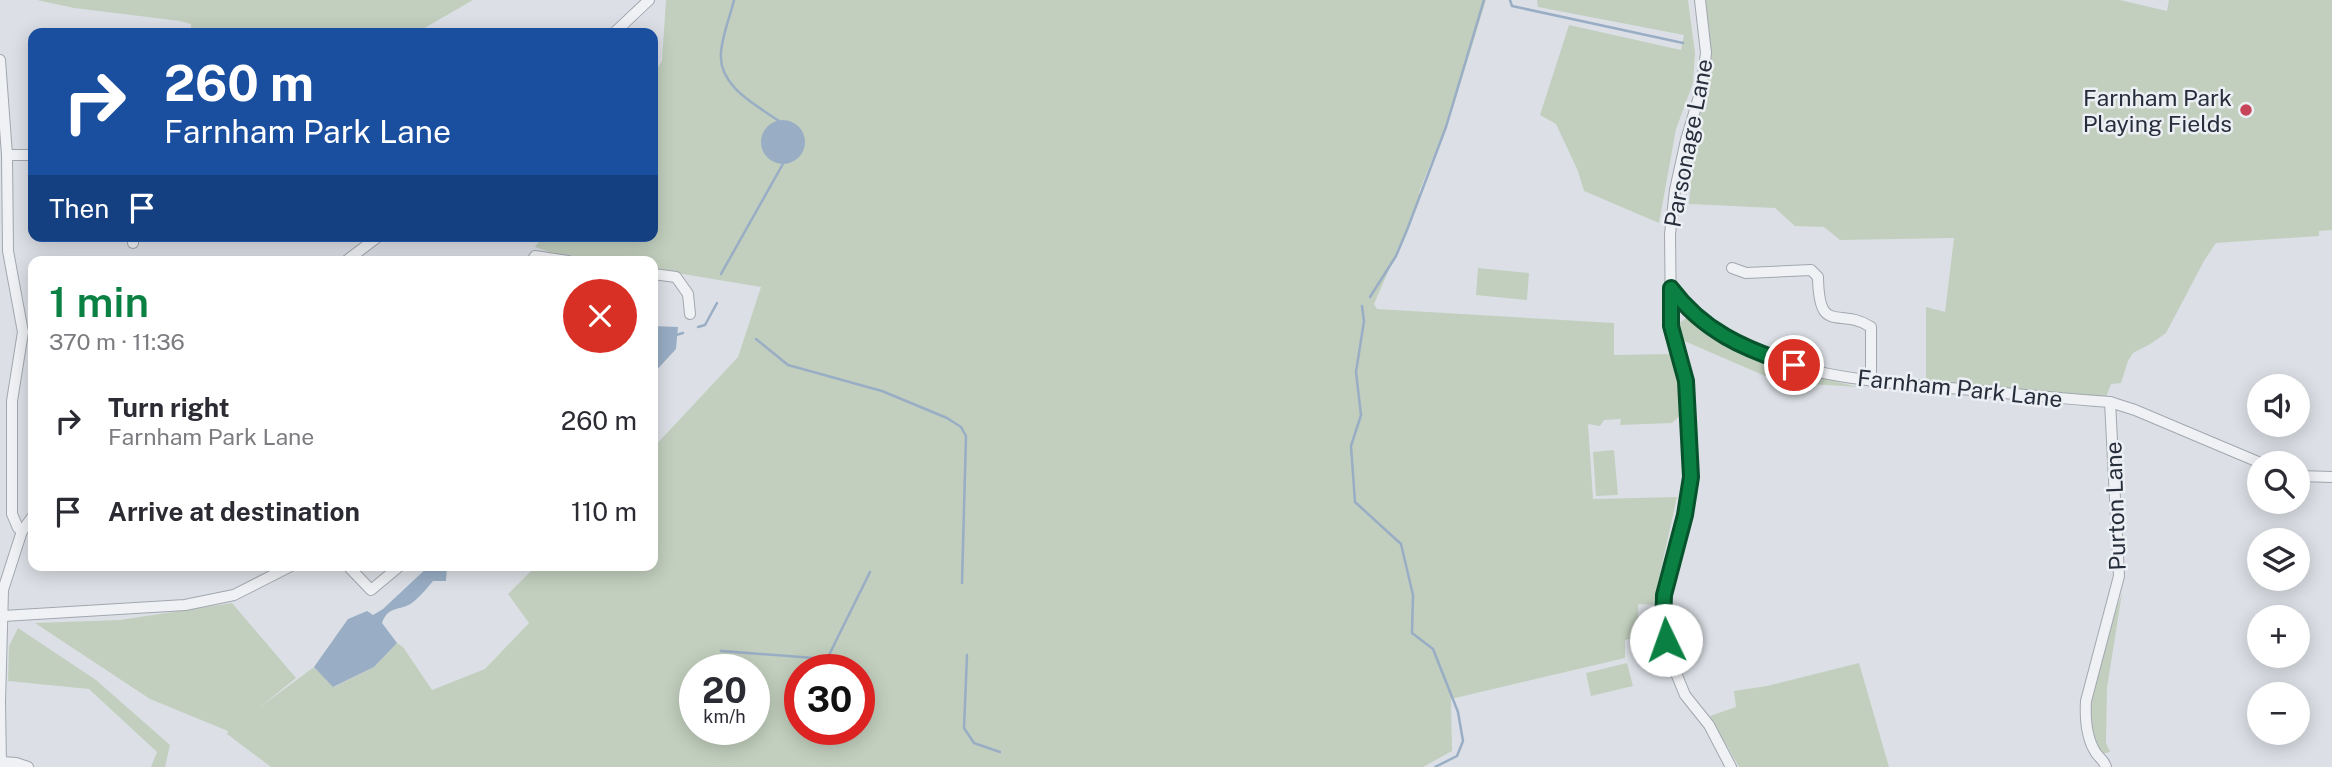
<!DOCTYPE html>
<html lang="en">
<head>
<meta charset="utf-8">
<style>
	:root { --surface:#fff; --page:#f7f7f7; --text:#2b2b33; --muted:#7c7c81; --accent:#0b8043 }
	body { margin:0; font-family:"Public Sans",sans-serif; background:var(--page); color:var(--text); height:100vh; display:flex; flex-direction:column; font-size:26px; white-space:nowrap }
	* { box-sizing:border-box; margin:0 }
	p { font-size:23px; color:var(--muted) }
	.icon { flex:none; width:38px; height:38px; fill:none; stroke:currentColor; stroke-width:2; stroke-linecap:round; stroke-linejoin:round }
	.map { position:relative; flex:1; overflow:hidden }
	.drawer { position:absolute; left:28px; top:256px; width:630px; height:315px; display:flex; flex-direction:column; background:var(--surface); border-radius:14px; box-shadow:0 4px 18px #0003 }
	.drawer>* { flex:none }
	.top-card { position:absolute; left:28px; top:28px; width:630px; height:214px; border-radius:14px; box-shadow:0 4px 18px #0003; background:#1a4fa0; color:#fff; overflow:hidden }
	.buttons { position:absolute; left:2247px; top:374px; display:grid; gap:14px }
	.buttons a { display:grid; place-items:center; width:63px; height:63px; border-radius:50%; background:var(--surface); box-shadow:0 4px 18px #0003; font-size:35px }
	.speed { position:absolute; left:679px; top:654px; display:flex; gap:14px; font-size:35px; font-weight:700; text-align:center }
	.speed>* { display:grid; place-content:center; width:91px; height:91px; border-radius:50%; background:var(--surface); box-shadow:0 4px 18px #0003; line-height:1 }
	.speed small { font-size:18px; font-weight:400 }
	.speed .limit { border:10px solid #d22; background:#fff; color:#111 }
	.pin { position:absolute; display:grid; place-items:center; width:60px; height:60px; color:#fff; margin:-30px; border:4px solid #fff; border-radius:50%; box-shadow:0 2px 7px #0007 }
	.me { position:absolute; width:77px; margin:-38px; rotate:357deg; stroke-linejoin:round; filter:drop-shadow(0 0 5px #0008) }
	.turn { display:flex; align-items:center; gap:24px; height:147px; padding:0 21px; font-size:32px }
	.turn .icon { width:91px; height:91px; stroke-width:2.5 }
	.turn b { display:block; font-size:49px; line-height:60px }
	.then { display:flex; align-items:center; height:66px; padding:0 21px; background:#0003; gap:14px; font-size:26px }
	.round { display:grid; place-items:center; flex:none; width:74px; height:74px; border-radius:37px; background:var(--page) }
	.head { display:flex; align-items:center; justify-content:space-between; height:119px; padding:0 21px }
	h1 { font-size:42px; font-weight:600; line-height:52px; color:var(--accent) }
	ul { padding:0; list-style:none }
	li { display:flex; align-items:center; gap:21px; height:91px; padding:0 21px }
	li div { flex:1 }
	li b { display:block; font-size:26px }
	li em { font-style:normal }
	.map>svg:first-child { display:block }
	.green { fill:#c2cfbe; fill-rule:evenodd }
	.water { fill:#99aec5 }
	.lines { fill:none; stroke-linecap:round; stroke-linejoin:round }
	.stream { stroke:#99aec5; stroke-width:2.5 }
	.minor-casing { stroke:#a2a7af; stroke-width:12 }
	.minor { stroke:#eff1f4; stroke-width:10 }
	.route-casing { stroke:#07532c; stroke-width:18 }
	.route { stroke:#0b8043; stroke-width:12 }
	.poi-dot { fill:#c74559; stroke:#eceff4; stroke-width:2.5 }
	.labels { text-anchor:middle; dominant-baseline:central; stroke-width:5; stroke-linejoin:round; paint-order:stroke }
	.poi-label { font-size:23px; fill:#272e3b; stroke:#eceff4; text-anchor:end }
	.street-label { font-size:23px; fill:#272e3b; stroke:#eceff4 }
</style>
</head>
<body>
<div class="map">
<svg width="2332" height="767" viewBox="0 0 2332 767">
	<rect width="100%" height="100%" fill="#dce0e6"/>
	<g class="green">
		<path d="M 37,0 L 473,0 L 416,33 L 191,33 L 191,24 L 180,21 L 74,8 Z"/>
		<path d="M 666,0 L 1486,0 L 1453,108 L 1419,192 L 1420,199 L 1374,304 L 1377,309 L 1614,323 L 1614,355 L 1672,354 L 1678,373 L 1683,413 L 1672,423 L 1620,425 L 1621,419 L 1604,420 L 1600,426 L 1588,424 L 1593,499 L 1677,497 L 1653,605 L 1638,604 L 1639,637 L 1625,640 L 1625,658 L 1451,699 L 1452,751 L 1423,767 L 271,767 L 227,734 L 228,731 L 150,699 L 35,623 L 120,620 L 232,603 L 296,678 L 259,708 L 314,667 L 334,687 L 374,667 L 397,643 L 403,647 L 432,690 L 485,669 L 529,623 L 508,594 L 537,565 L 653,565 L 653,448 L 738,357 L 761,287 L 653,269 L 653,261 C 613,261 573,262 535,247 L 543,236 L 653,236 L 653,75 L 662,61 ZM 695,670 L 754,670 L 754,730 L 695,730 ZM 800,670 L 859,670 L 859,730 L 800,730 Z"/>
		<path d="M 1537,0 L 1688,0 L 1695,53 L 1693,83 L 1676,129 L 1659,223 L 1584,191 L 1578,171 L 1556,124 L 1540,115 L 1569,25 L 1681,50 L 1684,35 L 1538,7 Z"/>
		<path d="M 1705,0 L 2120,0 L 2167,11 L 2169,0 L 2332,0 L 2332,230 L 2319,231 L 2319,236 L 2216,243 L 2204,261 L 2166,333 L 2152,343 L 2133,353 L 2128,361 L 2121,383 L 2111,384 L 2106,397 L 1926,382 L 1926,307 L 1945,312 L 1954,238 L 1840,240 L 1824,227 L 1795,226 L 1775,208 L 1689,204 L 1695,139 L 1709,73 L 1710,36 Z"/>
		<path d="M 1478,268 L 1529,273 L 1527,300 L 1476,295 Z"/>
		<path d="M 1688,317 C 1733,359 1800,373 1858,387 L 1779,382 L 1682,340 L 1679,323 Z"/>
		<path d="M 1614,450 L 1618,495 L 1596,496 L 1593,452 Z"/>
		<path d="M 2122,593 L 2107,688 L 2106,743 L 2110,752 L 2101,754 L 2094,745 L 2087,719 L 2108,634 Z"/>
		<path d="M 18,628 L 96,680 L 170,745 L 165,767 L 151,767 L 157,752 L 89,689 L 8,681 L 9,646 Z"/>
		<path d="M 1627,663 L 1633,686 L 1591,696 L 1586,673 Z"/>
		<path d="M 1859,663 L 1889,767 L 1739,767 L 1710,716 L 1736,707 L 1734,691 L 1767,686 Z"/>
	</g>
	<g class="water">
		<circle cx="783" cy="142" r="22"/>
		<path d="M 653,326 L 678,327 L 676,349 L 653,374 Z"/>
		<path d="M 430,565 L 457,565 L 447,567 L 446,581 L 433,581 C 427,588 420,597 413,602 C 401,612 389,604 382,623 L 397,643 L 374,667 L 333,687 L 314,667 L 348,619 L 367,611 L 373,615 L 383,609 Z"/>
	</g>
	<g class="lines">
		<g class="stream">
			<path d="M 734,0 C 730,17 722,36 721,53 C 718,86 756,105 779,121 L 779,124"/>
			<path d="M 1510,0 L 1512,6 L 1683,43"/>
			<path d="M 721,274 L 784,162"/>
			<path d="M 1370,297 L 1396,256 L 1407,230 L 1446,127 L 1484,0"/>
			<path d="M 1362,306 L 1364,321 L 1356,372 L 1361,415 L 1351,446 L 1355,502 L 1401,544 L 1413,595 L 1412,633 L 1433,649 L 1458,712 L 1463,741 L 1457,756 L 1435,767"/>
			<path d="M 698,327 L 705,325 L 717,303"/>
			<path d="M 676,335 L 683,333"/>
			<path d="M 756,339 L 788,365 L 882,391 L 947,418 L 961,427 L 966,436 L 962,583"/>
			<path d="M 721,651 L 827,659 L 870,572"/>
			<path d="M 967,655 L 964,728 L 974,743 L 1000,752"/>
		</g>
		<g class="minor-casing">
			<g id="minor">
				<path d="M 1700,0 L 1706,53 L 1701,90 L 1686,140 L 1675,190 L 1670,234 L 1671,326 L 1686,381 L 1691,477 L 1685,515 L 1664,595 L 1663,623 L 1669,656 L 1685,695 L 1709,725 L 1731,767"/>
				<path d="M 614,33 L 649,0"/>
				<path d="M 0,60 L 7,155 L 8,251 L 23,332 L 12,401 L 12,514 L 18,528 L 22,531 L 3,590 L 0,702 L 1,767"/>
				<path d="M 7,155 L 33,155"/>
				<path d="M 133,236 L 133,243"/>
				<path d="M 346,261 L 379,236"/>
				<path d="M 532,261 L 535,256 L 568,261"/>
				<path d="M 1732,268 L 1746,273 L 1811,270 L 1818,277 C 1819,337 1839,306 1871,327 L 1871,381"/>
				<path d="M 653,274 L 676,277 L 688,294 L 690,314"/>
				<path d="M 1671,288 C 1735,373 1852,380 1950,388 C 2003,393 2057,398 2110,402 L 2135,410 L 2263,464"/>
				<path d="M 2298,476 L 2332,477"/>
				<path d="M 22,531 L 33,516"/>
				<path d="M 347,565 L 371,590 L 401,565"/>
				<path d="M 3,616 L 185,605 L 234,595 L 293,565"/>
				<path d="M 2,762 L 16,763 L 28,767"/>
				<path d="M 2106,767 C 2104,760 2100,759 2096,753 C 2086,738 2085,718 2086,701 L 2119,576 L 2110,402"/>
			</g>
		</g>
		<use href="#minor" class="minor"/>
	</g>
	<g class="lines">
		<g class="route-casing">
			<path id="route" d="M 1666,640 L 1663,623 L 1664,595 L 1685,515 L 1691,477 L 1686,381 L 1671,326 L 1671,288 C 1703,331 1744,349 1794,365"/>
		</g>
		<use href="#route" class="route"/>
	</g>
	<circle class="poi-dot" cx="2246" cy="110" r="7"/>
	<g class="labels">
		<g class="poi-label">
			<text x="2232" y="97">Farnham Park<tspan x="2232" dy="26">Playing Fields</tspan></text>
		</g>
		<g class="street-label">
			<text transform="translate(1688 143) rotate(-79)">Parsonage Lane</text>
			<text transform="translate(1960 388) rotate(6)">Farnham Park Lane</text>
			<text transform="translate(2115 506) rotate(-92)">Purton Lane</text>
		</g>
	</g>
</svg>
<div class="buttons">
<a><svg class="icon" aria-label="sound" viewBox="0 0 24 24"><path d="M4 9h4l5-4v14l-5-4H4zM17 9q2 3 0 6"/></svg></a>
<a><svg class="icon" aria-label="search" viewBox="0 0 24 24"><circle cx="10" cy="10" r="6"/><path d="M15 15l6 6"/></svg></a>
<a><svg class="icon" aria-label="layers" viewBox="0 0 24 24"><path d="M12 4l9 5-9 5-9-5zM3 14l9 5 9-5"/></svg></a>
<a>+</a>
<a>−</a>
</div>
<div class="speed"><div>20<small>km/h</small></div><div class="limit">30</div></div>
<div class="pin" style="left:1794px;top:365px;background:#d93025"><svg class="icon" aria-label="arrive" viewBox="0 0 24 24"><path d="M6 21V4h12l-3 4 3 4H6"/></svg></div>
<svg class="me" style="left:1666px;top:640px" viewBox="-20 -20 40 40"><circle r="19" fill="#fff"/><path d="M0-13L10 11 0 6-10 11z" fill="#0b8043"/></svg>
<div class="top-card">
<div class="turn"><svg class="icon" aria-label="right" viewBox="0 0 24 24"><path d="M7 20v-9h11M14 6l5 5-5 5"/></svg><div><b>260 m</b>Farnham Park Lane</div></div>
<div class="then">Then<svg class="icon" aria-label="arrive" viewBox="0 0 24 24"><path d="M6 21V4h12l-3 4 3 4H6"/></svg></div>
</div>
<section class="drawer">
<div class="head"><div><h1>1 min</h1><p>370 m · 11:36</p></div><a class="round" style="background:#d93025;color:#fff"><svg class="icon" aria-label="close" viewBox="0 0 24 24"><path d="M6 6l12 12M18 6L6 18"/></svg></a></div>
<ul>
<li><svg class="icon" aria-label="right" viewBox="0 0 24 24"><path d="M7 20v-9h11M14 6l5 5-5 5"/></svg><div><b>Turn right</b><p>Farnham Park Lane</p></div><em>260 m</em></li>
<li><svg class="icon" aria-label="arrive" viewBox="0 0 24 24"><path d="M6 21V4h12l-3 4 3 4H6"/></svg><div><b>Arrive at destination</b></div><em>110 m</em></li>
</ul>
</section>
</div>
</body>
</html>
